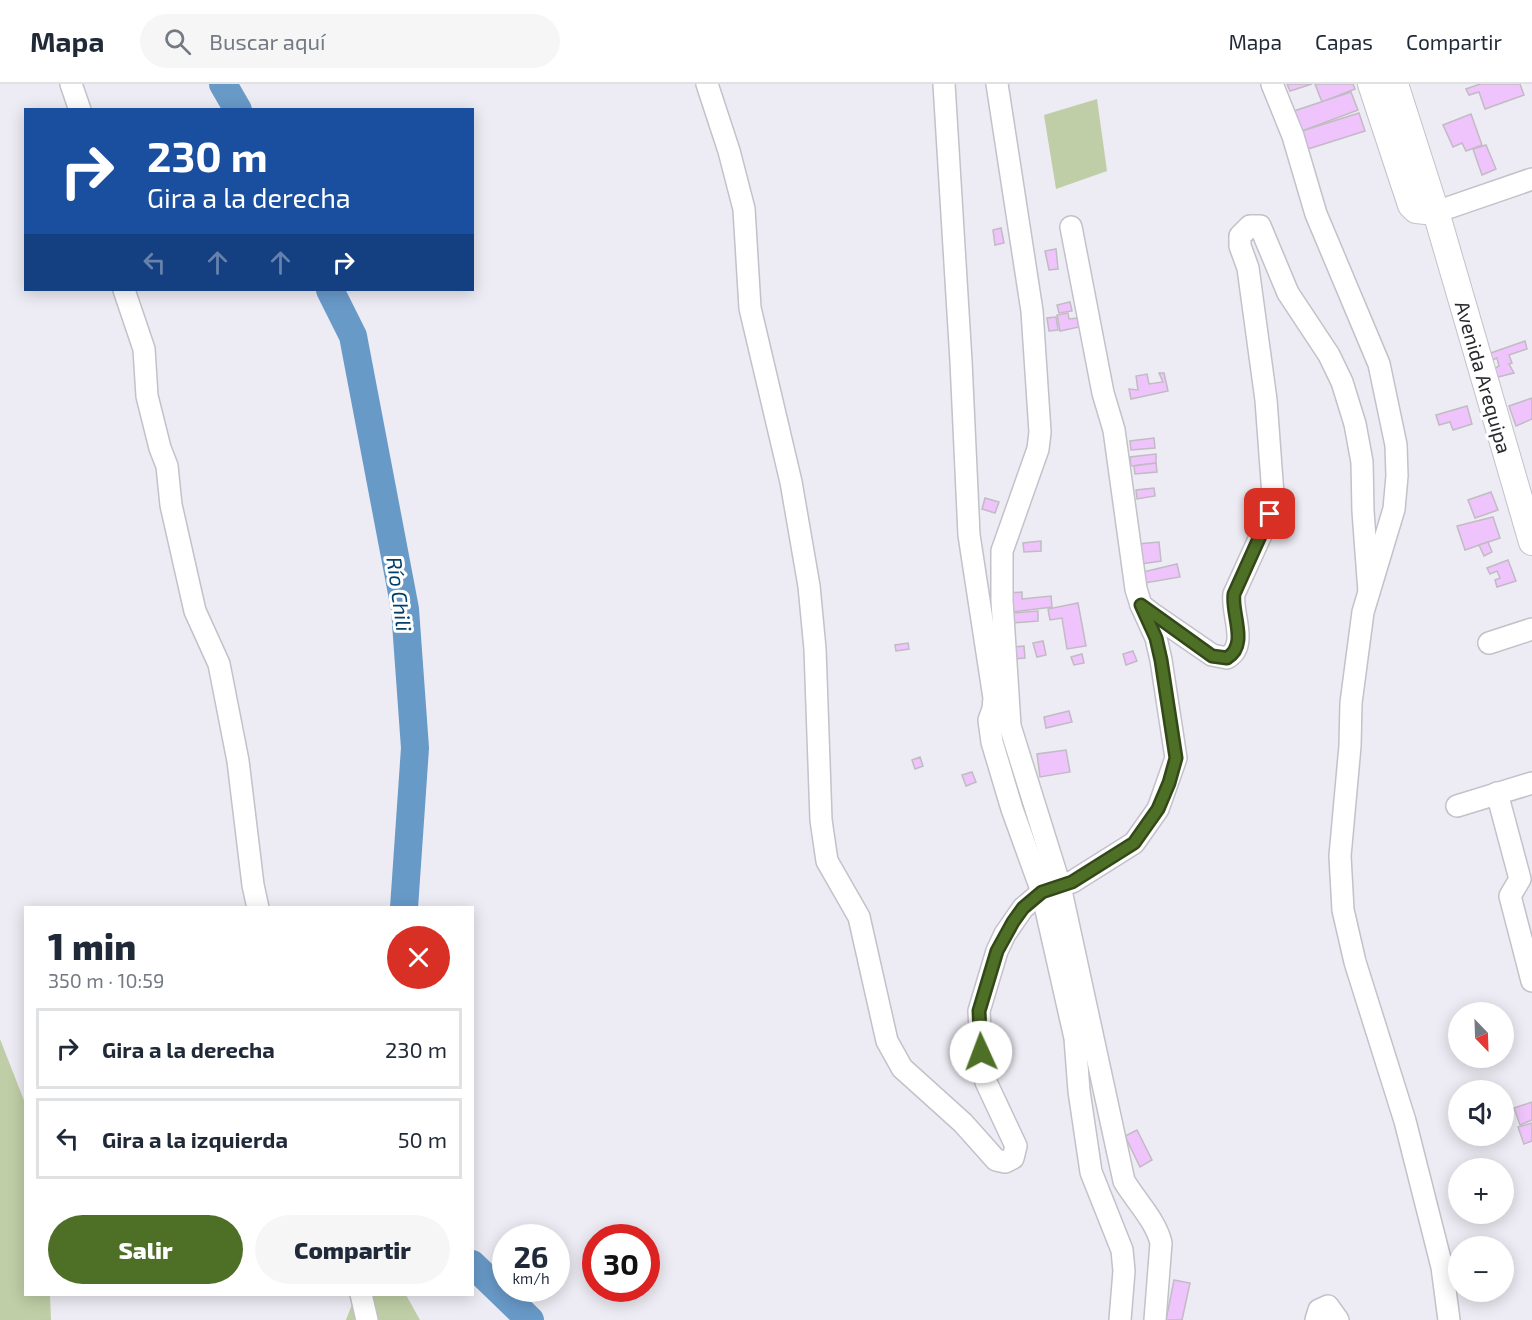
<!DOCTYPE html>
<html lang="es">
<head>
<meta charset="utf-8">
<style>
	:root { --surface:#fff; --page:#f6f6f7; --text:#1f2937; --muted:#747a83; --line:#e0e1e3; --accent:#4e6f26 }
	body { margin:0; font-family:"Exo 2",sans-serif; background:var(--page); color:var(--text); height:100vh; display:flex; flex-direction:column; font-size:22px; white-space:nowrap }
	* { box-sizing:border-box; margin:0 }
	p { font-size:20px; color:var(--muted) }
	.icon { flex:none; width:33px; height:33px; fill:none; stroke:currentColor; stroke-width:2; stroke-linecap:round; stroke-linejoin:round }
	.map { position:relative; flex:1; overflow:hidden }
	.details { position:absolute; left:24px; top:822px; width:450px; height:390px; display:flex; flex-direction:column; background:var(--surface); border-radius:0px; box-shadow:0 3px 15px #0003 }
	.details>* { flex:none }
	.guide { position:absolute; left:24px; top:24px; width:450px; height:183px; border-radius:0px; box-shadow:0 3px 15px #0003; background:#1a4fa0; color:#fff; overflow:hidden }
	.needle { width:39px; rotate:157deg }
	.buttons { position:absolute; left:1448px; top:918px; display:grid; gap:12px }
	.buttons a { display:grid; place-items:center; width:66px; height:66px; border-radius:50%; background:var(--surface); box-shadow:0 3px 15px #0003; font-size:30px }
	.speed { position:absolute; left:492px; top:1140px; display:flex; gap:12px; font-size:30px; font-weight:700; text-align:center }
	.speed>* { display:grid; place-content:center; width:78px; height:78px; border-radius:50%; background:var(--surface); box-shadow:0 3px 15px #0003; line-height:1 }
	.speed small { font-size:15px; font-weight:400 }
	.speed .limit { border:9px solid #d22; background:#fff; color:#111 }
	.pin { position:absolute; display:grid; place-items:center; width:51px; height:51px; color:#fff; margin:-26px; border-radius:12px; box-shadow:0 3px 9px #0006 }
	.me { position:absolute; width:66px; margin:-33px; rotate:358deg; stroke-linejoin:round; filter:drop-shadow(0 0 4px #0008) }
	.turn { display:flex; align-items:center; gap:21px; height:126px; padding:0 24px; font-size:27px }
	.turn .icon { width:78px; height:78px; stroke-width:2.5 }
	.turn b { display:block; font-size:42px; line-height:51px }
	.lanes { display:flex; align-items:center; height:57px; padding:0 24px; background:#0003; justify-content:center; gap:30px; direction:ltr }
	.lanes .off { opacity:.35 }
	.round { display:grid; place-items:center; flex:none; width:63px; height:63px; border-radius:32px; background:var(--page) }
	.head { display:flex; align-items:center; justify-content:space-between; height:102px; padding:0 24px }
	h1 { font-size:36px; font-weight:800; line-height:45px }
	.button { display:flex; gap:12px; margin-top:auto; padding:12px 24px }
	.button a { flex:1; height:69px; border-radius:36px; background:var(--accent); color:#fff; font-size:24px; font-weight:800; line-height:69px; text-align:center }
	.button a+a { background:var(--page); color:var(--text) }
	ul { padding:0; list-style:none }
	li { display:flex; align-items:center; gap:18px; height:81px; margin:0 12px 9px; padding:0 12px; border:3px solid var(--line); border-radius:0px }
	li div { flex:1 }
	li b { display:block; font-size:22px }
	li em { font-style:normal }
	header { display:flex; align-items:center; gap:36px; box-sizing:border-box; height:84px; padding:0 30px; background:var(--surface); border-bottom:2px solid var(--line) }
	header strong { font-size:28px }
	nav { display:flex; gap:33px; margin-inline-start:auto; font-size:21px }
	.search { width:420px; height:54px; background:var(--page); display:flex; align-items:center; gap:15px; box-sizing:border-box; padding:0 21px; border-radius:33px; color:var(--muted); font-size:22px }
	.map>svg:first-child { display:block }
	.green { fill:#bfcea6 }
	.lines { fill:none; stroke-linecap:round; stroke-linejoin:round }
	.river { stroke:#689ac8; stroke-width:28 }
	.building { fill:#efc4fc; stroke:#c1bbc2; stroke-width:1.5 }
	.minor-casing { stroke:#c3c1c9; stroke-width:24 }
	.major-casing { stroke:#c3c1c9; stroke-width:28 }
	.minor { stroke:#fff; stroke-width:21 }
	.major { stroke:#fff; stroke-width:26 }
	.route-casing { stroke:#334819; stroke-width:15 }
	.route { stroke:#4e6f26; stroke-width:10 }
	.labels { text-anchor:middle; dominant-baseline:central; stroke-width:6; stroke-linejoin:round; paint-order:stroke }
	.street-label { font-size:20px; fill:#29282c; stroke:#fff }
	.water-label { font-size:21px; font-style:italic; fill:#023e6a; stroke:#fff }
</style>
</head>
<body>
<header>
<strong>Mapa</strong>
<div class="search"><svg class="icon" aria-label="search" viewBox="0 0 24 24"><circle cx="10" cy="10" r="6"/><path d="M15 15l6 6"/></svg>Buscar aquí</div>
<nav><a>Mapa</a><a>Capas</a><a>Compartir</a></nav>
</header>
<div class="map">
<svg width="1532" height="1236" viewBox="0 0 1532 1236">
	<rect width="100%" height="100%" fill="#edebf3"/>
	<g class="green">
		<path d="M 1097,15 L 1107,87 L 1056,105 L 1044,31 Z"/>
		<path d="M 0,955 L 25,1019 L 26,1210 L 50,1211 L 51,1236 L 0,1236 Z"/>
		<path d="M 356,1210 L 406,1211 L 420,1236 L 346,1236 Z"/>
	</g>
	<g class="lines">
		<g class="river">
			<path d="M 223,0 L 238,26"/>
			<path d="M 330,206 L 353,252 L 405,525 L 415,664 L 404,824"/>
			<path d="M 472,1180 L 530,1236"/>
		</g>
	</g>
	<g class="building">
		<path d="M 1287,0 L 1312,0 L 1290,7 Z"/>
		<path d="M 1315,0 L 1353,0 L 1355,5 L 1322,18 Z"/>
		<path d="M 1480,0 L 1520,0 L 1524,11 L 1485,25 L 1479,8 L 1469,11 L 1466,5 Z"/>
		<path d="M 1351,8 L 1358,26 L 1302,47 L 1294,27 Z"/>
		<path d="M 1359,29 L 1365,47 L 1308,65 L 1302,47 Z"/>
		<path d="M 1471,30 L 1482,61 L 1466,67 L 1462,59 L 1453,63 L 1443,41 Z"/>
		<path d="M 1486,61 L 1496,85 L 1482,91 L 1473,65 Z"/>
		<path d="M 1001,144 L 1004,159 L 995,161 L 993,146 Z"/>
		<path d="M 1056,165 L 1058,185 L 1049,186 L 1045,167 Z"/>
		<path d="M 1070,218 L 1072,227 L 1059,229 L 1057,221 Z"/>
		<path d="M 1068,229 L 1069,235 L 1077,234 L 1079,243 L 1060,247 L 1057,231 Z"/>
		<path d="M 1056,233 L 1058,246 L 1049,247 L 1047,234 Z"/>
		<path d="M 1525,257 L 1527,265 L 1509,271 L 1512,279 L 1509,280 L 1514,289 L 1494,294 L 1491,286 L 1499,282 L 1497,274 L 1492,276 L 1488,270 Z"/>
		<path d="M 1159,289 L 1164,289 L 1168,307 L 1131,315 L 1129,305 L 1138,306 L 1136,292 L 1147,290 L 1149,300 L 1163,298 Z"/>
		<path d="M 1532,314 L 1532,335 L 1516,342 L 1509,322 Z"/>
		<path d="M 1467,322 L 1472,340 L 1453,346 L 1450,338 L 1439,341 L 1436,331 Z"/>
		<path d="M 1154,354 L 1155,364 L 1131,366 L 1130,357 Z"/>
		<path d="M 1156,370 L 1156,379 L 1131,382 L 1130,373 Z"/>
		<path d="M 1156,379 L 1157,388 L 1135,390 L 1134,382 Z"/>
		<path d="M 1154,404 L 1155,412 L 1137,415 L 1136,406 Z"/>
		<path d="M 1491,408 L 1498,426 L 1475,434 L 1468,416 Z"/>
		<path d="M 985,414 L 999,418 L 995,429 L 982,425 Z"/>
		<path d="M 1493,433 L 1500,454 L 1465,466 L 1457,442 Z"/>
		<path d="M 1041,457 L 1041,467 L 1024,468 L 1023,459 Z"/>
		<path d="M 1159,458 L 1161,477 L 1141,480 L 1138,460 Z"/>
		<path d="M 1488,458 L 1492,468 L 1484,472 L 1479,461 Z"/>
		<path d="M 1508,476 L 1516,497 L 1497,503 L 1495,496 L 1500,494 L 1497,487 L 1490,490 L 1487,484 Z"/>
		<path d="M 1177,480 L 1180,493 L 1145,499 L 1143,488 Z"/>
		<path d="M 1022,508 L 1022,515 L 1051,512 L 1052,523 L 1012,528 L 1009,509 Z"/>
		<path d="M 1078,519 L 1086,562 L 1067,565 L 1062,534 L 1050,536 L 1048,525 Z"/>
		<path d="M 1038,527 L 1038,537 L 1012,539 L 1011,529 Z"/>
		<path d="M 1043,557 L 1046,571 L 1037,573 L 1033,559 Z"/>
		<path d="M 908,559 L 909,565 L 896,567 L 895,561 Z"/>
		<path d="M 1024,562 L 1025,574 L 1013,575 L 1012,563 Z"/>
		<path d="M 1133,567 L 1137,577 L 1126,581 L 1123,570 Z"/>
		<path d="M 1082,570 L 1084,579 L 1074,581 L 1071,573 Z"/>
		<path d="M 1069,627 L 1072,638 L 1046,644 L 1044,633 Z"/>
		<path d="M 1066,666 L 1070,688 L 1040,693 L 1037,670 Z"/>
		<path d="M 920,673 L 923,682 L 915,685 L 912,676 Z"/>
		<path d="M 972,688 L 976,698 L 966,702 L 962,691 Z"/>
		<path d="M 1532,1018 L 1532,1036 L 1520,1041 L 1514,1024 Z"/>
		<path d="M 1532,1039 L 1532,1057 L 1524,1060 L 1518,1043 Z"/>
		<path d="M 1137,1046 L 1152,1076 L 1140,1083 L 1125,1052 Z"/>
		<path d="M 1174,1196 L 1190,1199 L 1182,1236 L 1166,1236 Z"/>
	</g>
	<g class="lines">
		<g class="minor-casing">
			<g id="minor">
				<path d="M 71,0 L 80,26"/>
				<path d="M 707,0 L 729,67 L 744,125 L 750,224 L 791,398 L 809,502 L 815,565 L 821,736 L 827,777 L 859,833 L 887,957 L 902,984 L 963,1039 L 996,1076 L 1005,1078 L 1013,1074 L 1016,1062 L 986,998 L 981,968 L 979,927 L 997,867 L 1005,850 L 1023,824 L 1042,808 L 1072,798 L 1134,759 L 1158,725 L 1176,674 L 1161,576 L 1156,554 L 1141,521"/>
				<path d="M 944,0 L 961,277 L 969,451 L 994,614 L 993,625 L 989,636 L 992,658 L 1012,725 L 1042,808 L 1075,954 L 1079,1007 L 1091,1088 L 1122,1166 L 1124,1187 L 1120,1236"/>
				<path d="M 997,0 L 1032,227 L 1040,348 L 1038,365 L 1002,467 L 1002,517 L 1010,642 L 1060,802 L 1124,1097 C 1136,1117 1156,1137 1161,1159 L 1155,1236"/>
				<path d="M 1272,0 L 1293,52 L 1316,130 L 1379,280 L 1396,361 L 1397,392 L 1394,425 L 1363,528 L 1351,619 L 1350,662 L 1340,772 L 1343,826 L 1355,878 L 1405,1037 L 1442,1183 L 1449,1236"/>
				<path d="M 1436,128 L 1532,95"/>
				<path d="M 1071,143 L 1103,309 L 1114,346 L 1136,505 L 1141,521 L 1154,531 L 1212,571 L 1227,574 C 1249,561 1231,530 1234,510 L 1265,442 L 1273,411 L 1266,316 L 1248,184 L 1240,162 L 1240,152 L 1250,142 L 1260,142 L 1288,209 L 1329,271 L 1342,298 L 1355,340 L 1362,378 L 1363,427 L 1369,508"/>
				<path d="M 124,206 L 144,265 L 147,312 L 160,364 L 167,382 L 171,421 L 195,527 L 219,580 L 238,677 L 253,801 L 258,824"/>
				<path d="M 1489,559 L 1532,545"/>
				<path d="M 1497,709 L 1520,795 L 1510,812 L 1532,897"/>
				<path d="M 1457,722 L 1532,699"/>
				<path d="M 361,1210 L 367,1236"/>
				<path d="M 1316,1236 L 1319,1226 L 1328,1222 L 1338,1236"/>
			</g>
		</g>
		<g class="major-casing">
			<g id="major">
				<path d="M 1371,0 L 1411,121 L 1416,126 L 1436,128"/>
				<path d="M 1395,0 L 1436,128 L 1532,458"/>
			</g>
		</g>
		<use href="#minor" class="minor"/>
		<use href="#major" class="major"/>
	</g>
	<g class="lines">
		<g class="route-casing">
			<path id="route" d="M 981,968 L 979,927 L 997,867 L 1013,838 L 1023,824 L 1042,808 L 1072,798 L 1134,759 L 1158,725 L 1169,699 L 1176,674 L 1161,576 L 1156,554 L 1141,521 L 1212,572 L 1227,574 C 1249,561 1231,530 1234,510 L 1270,430"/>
		</g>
		<use href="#route" class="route"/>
	</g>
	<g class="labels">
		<g class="street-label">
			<text transform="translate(1484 293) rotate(74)">Avenida Arequipa</text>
		</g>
		<g class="water-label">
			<text transform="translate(400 510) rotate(82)">Río Chili</text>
		</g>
	</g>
</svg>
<div class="buttons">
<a><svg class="needle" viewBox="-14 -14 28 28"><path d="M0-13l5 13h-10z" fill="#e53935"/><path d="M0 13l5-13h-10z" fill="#747a83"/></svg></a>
<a><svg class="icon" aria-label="sound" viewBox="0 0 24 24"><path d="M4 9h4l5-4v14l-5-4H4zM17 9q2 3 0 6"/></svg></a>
<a>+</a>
<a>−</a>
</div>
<div class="speed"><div>26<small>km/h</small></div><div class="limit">30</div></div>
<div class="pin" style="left:1270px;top:430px;background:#d93025"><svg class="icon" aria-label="arrive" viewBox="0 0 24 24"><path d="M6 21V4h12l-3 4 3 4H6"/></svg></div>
<svg class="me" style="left:981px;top:968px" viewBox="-20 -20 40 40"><circle r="19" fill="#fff"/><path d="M0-13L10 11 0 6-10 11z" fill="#4e6f26"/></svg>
<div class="guide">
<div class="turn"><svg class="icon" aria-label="right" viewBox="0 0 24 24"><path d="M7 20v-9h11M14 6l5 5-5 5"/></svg><div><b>230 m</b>Gira a la derecha</div></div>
<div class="lanes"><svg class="icon off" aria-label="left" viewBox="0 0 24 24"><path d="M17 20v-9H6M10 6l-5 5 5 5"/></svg><svg class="icon off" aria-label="ahead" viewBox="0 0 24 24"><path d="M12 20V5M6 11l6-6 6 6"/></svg><svg class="icon off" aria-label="ahead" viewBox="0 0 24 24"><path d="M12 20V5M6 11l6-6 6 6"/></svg><svg class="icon" aria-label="right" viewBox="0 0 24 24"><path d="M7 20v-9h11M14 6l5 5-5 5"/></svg></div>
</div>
<section class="details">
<div class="head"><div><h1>1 min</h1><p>350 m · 10:59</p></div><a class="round" style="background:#d93025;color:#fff"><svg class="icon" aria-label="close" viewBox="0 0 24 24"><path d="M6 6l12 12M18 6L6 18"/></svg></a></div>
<ul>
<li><svg class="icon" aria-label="right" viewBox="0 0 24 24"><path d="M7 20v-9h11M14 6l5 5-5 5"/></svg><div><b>Gira a la derecha</b></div><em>230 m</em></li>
<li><svg class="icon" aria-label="left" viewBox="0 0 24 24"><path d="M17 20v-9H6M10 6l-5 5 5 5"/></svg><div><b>Gira a la izquierda</b></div><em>50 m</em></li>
</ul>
<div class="button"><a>Salir</a><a>Compartir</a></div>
</section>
</div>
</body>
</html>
